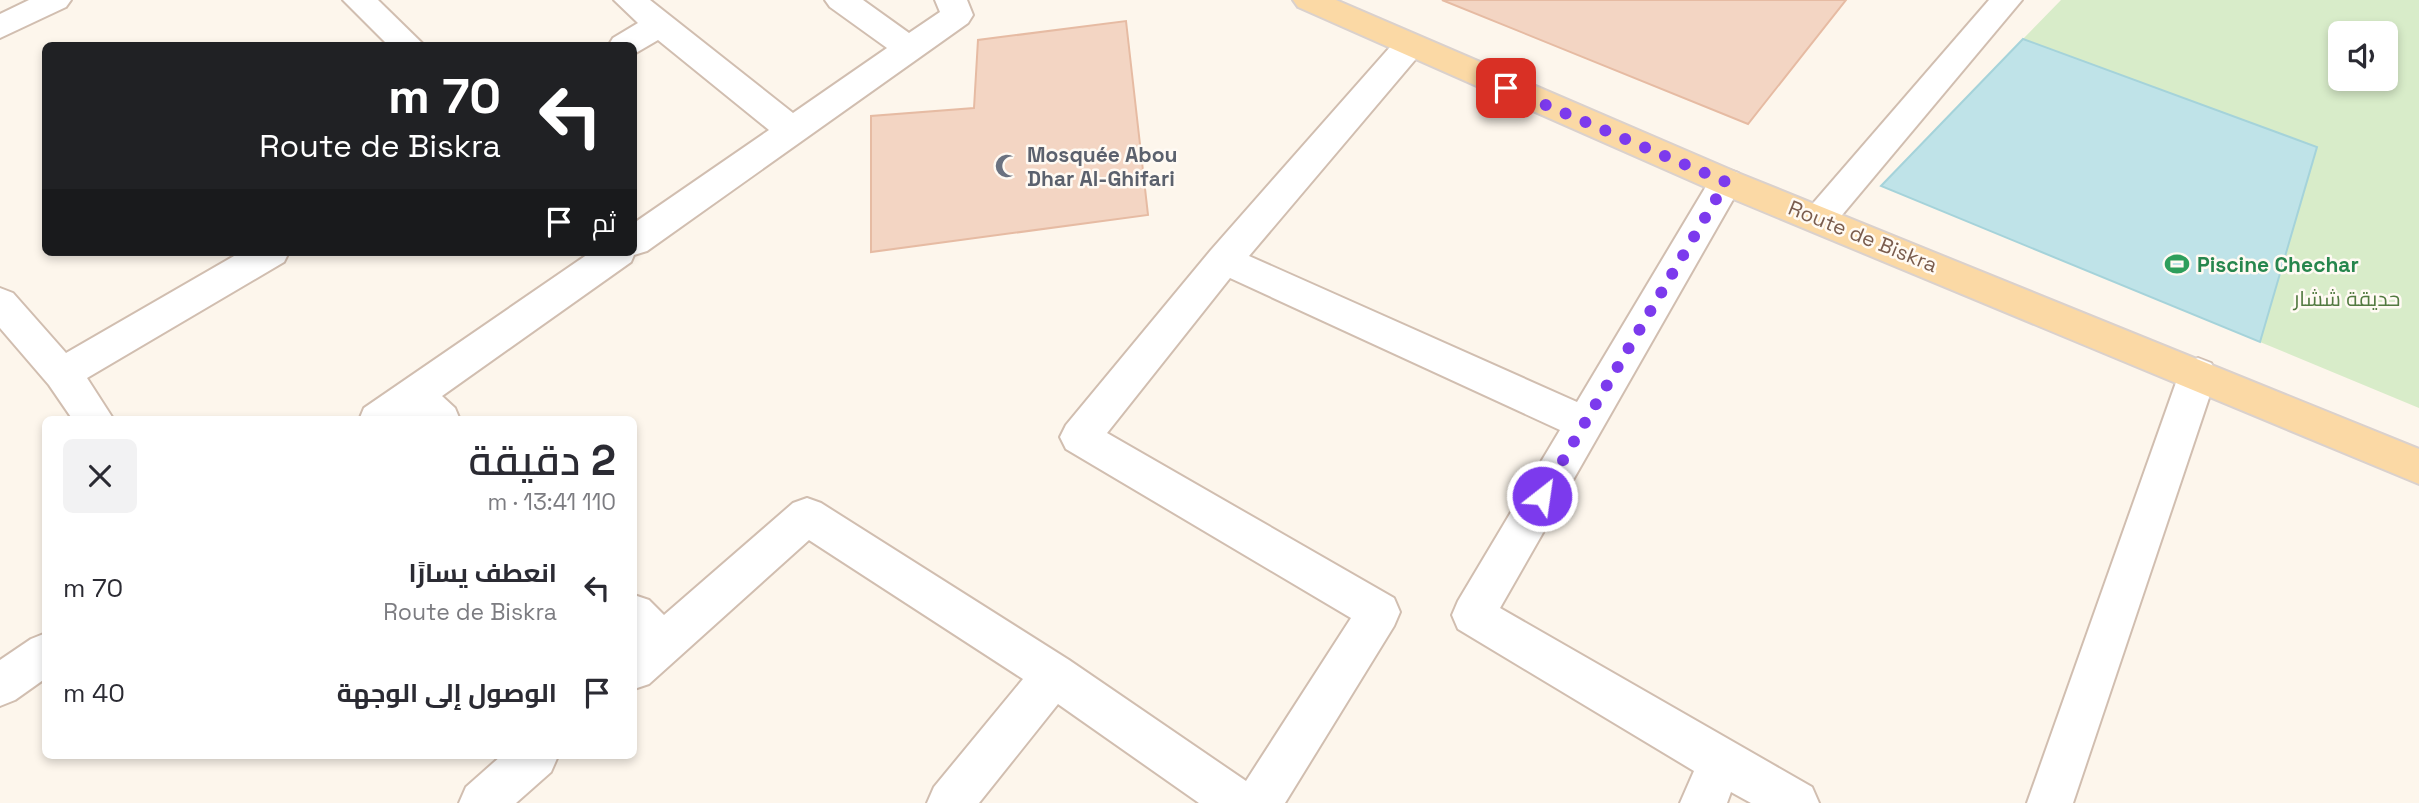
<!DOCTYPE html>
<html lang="ar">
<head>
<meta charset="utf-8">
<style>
	:root { --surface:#fff; --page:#f2f2f3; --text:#2b2b33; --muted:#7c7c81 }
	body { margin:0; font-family:"Space Grotesk",Cairo,sans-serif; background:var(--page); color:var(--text); direction:rtl; height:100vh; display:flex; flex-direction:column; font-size:26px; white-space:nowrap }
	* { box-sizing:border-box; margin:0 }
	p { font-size:23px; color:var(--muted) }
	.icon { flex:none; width:38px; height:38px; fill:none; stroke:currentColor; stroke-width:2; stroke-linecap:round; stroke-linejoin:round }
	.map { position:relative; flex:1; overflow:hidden; direction:ltr }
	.drawer { position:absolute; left:42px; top:416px; width:595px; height:343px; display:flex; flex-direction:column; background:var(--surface); border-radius:10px; box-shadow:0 4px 10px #0003; direction:rtl }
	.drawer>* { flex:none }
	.banner { position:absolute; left:42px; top:42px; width:595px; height:214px; border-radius:10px; box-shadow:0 4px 10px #0003; direction:rtl; background:#202124; color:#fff; overflow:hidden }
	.buttons { position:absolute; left:2328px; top:21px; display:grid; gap:14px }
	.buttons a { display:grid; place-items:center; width:70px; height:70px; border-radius:10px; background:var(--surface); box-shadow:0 4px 10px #0003; font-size:35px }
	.pin { position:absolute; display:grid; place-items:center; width:60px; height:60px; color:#fff; margin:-30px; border-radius:14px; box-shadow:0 4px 10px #0006 }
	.me { position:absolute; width:77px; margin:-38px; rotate:30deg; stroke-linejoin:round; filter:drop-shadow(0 0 5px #0008) }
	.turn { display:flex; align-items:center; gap:24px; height:147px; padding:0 21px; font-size:32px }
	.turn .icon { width:91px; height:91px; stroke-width:2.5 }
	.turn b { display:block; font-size:49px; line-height:60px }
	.then { display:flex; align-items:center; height:66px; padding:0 21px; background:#0003; gap:14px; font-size:26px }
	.round { display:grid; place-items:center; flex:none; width:74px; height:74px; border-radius:10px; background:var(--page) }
	.headline { display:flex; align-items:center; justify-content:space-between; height:119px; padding:0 21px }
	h1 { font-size:42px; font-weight:600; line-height:52px }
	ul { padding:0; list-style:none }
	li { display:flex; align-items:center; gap:21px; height:105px; padding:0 21px }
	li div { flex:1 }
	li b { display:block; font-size:26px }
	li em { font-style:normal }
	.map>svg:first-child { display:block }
	.green { fill:#d8ecc9; fill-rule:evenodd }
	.water { fill:#bfe3e8; stroke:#a5d3da; stroke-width:2 }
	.building { fill:#f3d5c3; stroke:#e6bba3; stroke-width:2 }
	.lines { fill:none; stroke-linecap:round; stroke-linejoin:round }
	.minor-casing { stroke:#d1beb0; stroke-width:4 }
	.primary-casing { stroke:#dad1cd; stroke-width:4 }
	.minor { fill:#fff; fill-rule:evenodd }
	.primary { fill:#fbd9a5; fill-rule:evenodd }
	.route { stroke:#7c3aed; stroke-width:12; stroke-dasharray:0 21.6 }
	.labels { text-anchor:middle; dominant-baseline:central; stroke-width:5; stroke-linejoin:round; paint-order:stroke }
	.worship-label { font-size:21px; font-weight:bold; fill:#5b616d; stroke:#fffaf3; text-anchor:start }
	.street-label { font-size:21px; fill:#7a5c4d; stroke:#fffaf3 }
	.leisure-label { font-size:21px; font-weight:bold; fill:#27864d; stroke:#fffaf3; text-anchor:start }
	.park-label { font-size:21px; fill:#537a41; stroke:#fffaf3 }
</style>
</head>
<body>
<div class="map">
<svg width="2419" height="803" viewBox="0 0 2419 803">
	<rect width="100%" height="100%" fill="#fdf6ec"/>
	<path class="green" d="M 2061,0 L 2419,0 L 2419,408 L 2260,342 L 2317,147 L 2023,39 ZM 2340,33 L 2385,33 L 2385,79 L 2340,79 Z"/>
	<path class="water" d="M 2023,39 L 2317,147 L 2260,342 L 1881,186 Z"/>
	<g class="building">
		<path d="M 1442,0 L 1846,0 L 1748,124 Z"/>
		<path d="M 1126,21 L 1148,215 L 871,252 L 871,116 L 974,108 L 978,40 Z"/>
	</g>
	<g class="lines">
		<g class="minor-casing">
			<g id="minor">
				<path d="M 29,0 L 71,0 L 66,7 L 0,38 L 0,14 Z"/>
				<path d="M 343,0 L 378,0 L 425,46 L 389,46 Z"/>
				<path d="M 614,0 L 650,0 L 793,113 L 887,48 L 830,7 L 825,0 L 863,0 L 909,33 L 940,12 L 935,0 L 967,0 L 973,15 L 968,23 L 647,251 L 634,255 L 631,262 L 442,396 L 455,408 L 460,420 L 416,420 L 413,417 L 408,420 L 359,420 L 364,408 L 591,252 L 634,252 L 634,223 L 769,130 L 658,40 L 634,54 L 634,46 L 608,46 L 613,38 L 638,23 Z"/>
				<path d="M 1989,0 L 2022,0 L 1832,227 L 1820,231 L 1808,227 L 1802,218 L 1808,209 Z"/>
				<path d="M 1409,35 L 1420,38 L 1425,46 L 1420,54 L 1249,256 L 1577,402 L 1714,173 L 1726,169 L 1738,173 L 1743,182 L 1500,608 L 1812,787 L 1819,803 L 1751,803 L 1731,792 L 1727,803 L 1680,803 L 1694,771 L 1458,629 L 1452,615 L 1458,601 L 1560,430 L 1230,278 L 1107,433 L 1394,598 L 1400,612 L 1394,626 L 1285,803 L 1199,803 L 1058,704 L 979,803 L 927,803 L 934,787 L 1023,679 L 809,540 L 649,684 L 634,689 L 634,595 L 649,600 L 664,615 L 793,503 L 807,498 L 821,503 L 1069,660 L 1246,781 L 1351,618 L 1066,449 L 1060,437 L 1066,425 L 1211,250 L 1398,38 Z"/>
				<path d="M 241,252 L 289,252 L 284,262 L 87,378 L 114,420 L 73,420 L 49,385 L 0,328 L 0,288 L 13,293 L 66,353 Z"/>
				<path d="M 2198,358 L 2211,363 L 2217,374 L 2073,803 L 2027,803 L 2179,374 L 2185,363 Z"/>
				<path d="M 46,633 L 46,678 L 15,700 L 0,706 L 0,660 L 31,639 Z"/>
				<path d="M 501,756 L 558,756 L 551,772 L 516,803 L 459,803 L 466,787 Z"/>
			</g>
		</g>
		<g class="primary-casing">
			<path id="primary" d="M 1293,0 L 1336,0 L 1738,173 L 2419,449 L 2419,484 L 1714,191 L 1298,7 Z"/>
		</g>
		<use href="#minor" class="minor"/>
		<use href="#primary" class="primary"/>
	</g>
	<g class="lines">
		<path class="route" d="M 1506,88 L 1726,182 L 1542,496"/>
	</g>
	<defs>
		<g id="mosque-bare" transform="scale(1.89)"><path d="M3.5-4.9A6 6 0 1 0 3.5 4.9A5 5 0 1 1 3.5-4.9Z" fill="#6b7280" stroke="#fffaf3" stroke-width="2.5" paint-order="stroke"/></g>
		<g id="stadium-bare" transform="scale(1.89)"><path d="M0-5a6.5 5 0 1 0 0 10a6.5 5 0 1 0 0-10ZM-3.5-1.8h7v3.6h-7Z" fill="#2e9e5b" stroke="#fffaf3" stroke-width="2.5" paint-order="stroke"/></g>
	</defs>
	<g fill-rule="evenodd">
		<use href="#mosque-bare" x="1007" y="166"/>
		<use href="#stadium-bare" x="2177" y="264"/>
	</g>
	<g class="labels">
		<g class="worship-label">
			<text x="1027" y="154">Mosquée Abou<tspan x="1027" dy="24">Dhar Al-Ghifari</tspan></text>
		</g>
		<g class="street-label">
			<text transform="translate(1863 236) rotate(22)">Route de Biskra</text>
		</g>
		<g class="leisure-label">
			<text x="2197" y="264">Piscine Chechar</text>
		</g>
		<g class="park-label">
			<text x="2347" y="298">حديقة ششار</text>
		</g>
	</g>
</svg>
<div class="buttons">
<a><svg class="icon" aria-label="sound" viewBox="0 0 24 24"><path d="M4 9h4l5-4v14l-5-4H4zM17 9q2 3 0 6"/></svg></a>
</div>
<div class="pin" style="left:1506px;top:88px;background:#d93025"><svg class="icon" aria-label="arrive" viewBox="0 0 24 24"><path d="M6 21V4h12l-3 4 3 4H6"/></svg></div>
<svg class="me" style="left:1542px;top:496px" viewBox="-20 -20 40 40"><circle r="17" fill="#7c3aed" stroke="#fff" stroke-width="3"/><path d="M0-11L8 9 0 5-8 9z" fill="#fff"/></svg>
<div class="banner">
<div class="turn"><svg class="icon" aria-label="left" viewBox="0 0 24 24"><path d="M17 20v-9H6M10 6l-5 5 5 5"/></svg><div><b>70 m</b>Route de Biskra</div></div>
<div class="then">ثم<svg class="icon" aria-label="arrive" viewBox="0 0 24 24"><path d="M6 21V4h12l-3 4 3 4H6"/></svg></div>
</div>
<section class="drawer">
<div class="headline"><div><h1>2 دقيقة</h1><p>110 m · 13:41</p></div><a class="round"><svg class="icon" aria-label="close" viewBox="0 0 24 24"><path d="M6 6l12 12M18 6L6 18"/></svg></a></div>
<ul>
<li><svg class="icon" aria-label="left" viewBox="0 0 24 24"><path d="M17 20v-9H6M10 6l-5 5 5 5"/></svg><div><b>انعطف يسارًا</b><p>Route de Biskra</p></div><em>70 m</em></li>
<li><svg class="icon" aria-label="arrive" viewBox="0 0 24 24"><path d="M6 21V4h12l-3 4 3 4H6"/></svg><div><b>الوصول إلى الوجهة</b></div><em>40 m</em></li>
</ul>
</section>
</div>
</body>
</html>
